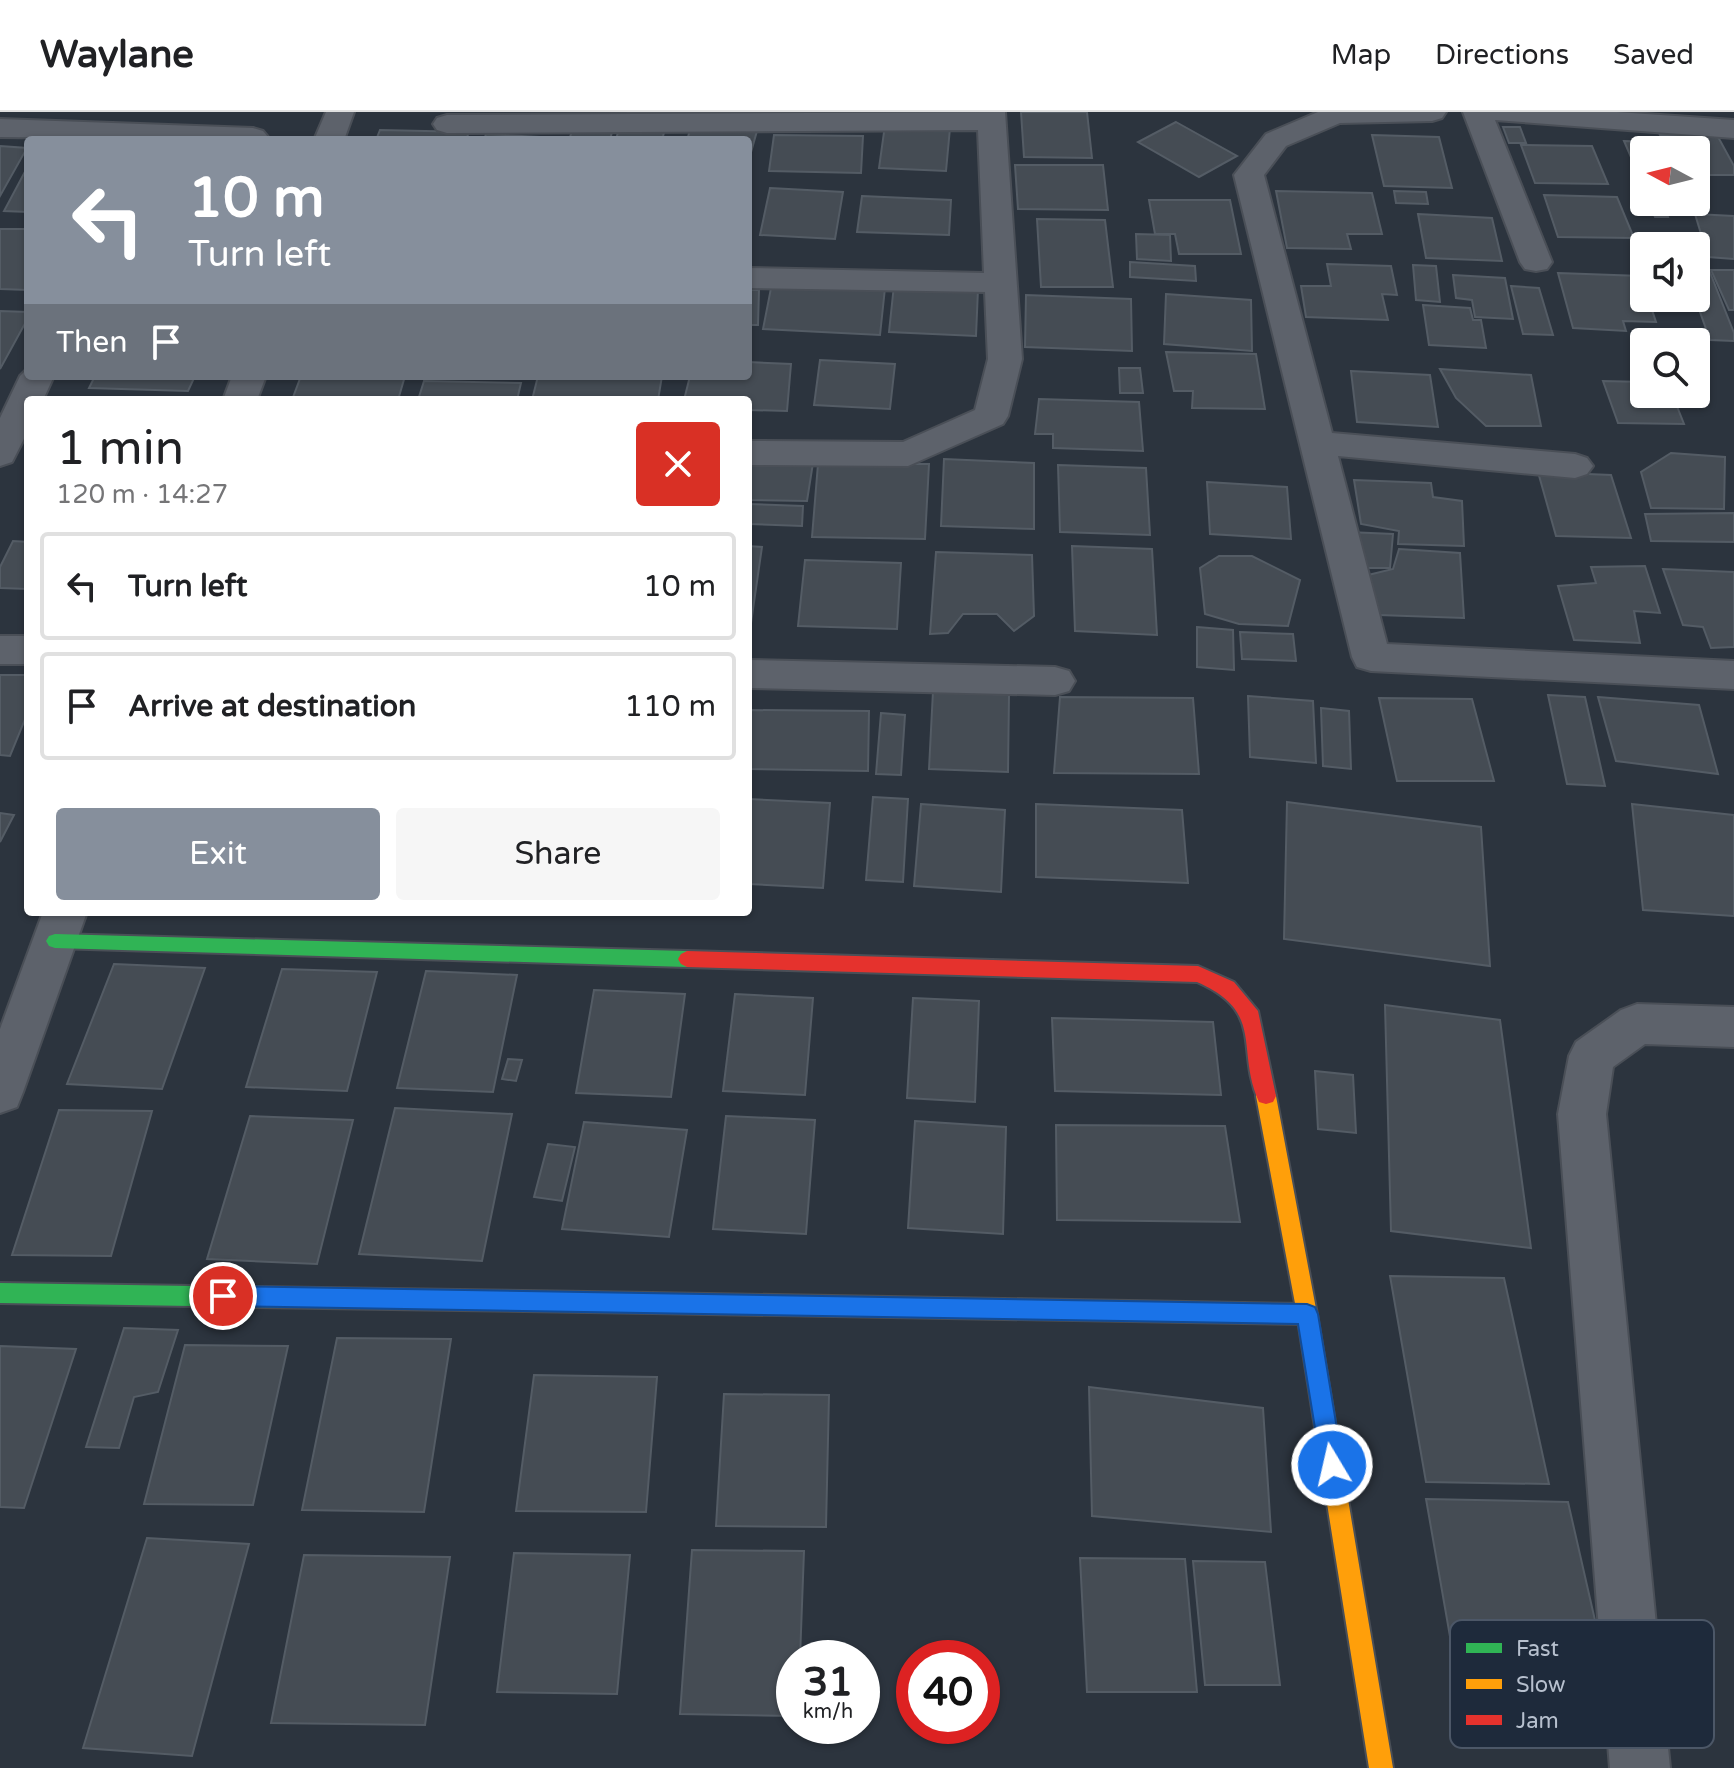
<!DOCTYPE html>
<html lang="en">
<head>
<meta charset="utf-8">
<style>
	:root { --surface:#fff; --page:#f6f6f6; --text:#202124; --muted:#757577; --line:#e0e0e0; --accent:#868f9c }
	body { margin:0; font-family:"Varela Round",sans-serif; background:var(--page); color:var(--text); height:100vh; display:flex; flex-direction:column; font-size:30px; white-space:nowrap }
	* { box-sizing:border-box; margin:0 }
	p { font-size:26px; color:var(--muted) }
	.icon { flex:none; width:44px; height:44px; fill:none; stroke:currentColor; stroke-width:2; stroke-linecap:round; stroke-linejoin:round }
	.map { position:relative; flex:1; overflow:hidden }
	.panel { position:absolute; left:24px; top:284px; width:728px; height:520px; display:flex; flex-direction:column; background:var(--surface); border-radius:8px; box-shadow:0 2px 6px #0004 }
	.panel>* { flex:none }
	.guide { position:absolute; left:24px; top:24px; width:728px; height:244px; border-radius:8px; box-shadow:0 2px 6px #0004; background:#868f9c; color:#fff; overflow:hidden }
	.needle { width:52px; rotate:277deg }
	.buttons { position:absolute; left:1630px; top:24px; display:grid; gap:16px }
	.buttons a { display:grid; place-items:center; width:80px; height:80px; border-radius:8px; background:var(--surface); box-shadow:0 2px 6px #0004; font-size:40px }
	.speed { position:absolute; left:776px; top:1528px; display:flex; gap:16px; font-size:40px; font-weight:700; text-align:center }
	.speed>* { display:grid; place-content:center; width:104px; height:104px; border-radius:50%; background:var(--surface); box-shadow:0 2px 6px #0004; line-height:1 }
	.speed small { font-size:20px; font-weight:400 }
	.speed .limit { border:12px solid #d22; background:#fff; color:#111 }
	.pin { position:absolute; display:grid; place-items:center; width:68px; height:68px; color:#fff; margin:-34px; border:4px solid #fff; border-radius:50%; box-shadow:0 2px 8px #0007 }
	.me { position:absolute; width:88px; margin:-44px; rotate:351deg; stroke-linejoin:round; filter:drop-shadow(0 0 6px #0008) }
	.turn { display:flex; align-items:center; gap:28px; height:168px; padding:0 32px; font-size:36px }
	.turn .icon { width:104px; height:104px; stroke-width:2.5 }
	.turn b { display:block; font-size:56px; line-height:68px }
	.then { display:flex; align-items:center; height:76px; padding:0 32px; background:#0003; gap:16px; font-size:30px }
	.round { display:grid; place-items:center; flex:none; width:84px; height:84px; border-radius:8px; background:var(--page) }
	.head { display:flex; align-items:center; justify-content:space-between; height:136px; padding:0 32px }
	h1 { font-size:48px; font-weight:600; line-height:60px }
	.action { display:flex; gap:16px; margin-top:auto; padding:16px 32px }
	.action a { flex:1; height:92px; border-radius:8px; background:var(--accent); color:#fff; font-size:32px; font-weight:600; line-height:92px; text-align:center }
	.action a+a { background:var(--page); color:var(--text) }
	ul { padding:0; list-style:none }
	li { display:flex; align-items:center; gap:24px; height:108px; margin:0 16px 12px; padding:0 16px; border:4px solid var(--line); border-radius:8px }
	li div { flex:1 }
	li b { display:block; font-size:30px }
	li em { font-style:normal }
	header { display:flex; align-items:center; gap:48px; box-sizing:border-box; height:112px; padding:0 40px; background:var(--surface); border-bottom:2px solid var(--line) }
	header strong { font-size:38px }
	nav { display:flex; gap:44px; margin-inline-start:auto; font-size:28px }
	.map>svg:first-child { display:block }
	.building { fill:#454c54; stroke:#545c65; stroke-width:2 }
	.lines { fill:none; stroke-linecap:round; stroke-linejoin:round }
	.street-casing { stroke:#4a4f57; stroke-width:4 }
	.fast-casing { stroke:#4a4f57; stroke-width:4 }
	.slow-casing { stroke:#4a4f57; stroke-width:4 }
	.jam-casing { stroke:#4a4f57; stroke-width:4 }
	.street { fill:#5d626b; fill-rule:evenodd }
	.fast { fill:#30b455; fill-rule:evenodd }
	.slow { fill:#ff9f0a; fill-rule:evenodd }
	.jam { fill:#e5322d; fill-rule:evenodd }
	.route { fill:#1a73e8; stroke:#114b97; stroke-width:2 }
	.key { fill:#1e2a3b; stroke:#4c5767; stroke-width:2 }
	.key-label { font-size:22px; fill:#b7c0ce }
</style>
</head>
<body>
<header>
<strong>Waylane</strong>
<nav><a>Map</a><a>Directions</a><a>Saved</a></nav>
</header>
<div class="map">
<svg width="1734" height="1656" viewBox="0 0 1734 1656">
	<rect width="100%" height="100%" fill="#2c343e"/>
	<g class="building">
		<path d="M 1021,0 L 1087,0 L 1092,46 L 1024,45 Z"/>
		<path d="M 1176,10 L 1237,44 L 1199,65 L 1138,30 Z"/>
		<path d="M 885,13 L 950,16 L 946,59 L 879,56 Z"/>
		<path d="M 691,15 L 757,19 L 748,51 L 748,28 L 687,28 Z"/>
		<path d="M 1503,15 L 1520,15 L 1526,31 L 1509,31 Z"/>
		<path d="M 619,16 L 665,17 L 662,28 L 616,28 Z"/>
		<path d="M 380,18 L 469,20 L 466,28 L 376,28 Z"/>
		<path d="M 572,19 L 612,20 L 610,28 L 569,28 Z"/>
		<path d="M 486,22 L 558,26 L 557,28 L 484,28 Z"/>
		<path d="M 774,23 L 863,24 L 861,61 L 769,59 Z"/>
		<path d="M 1372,23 L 1439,25 L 1452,76 L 1384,74 Z"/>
		<path d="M 1660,23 L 1717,23 L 1734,54 L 1734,63 L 1696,63 L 1696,38 L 1668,38 Z"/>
		<path d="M 1624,29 L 1658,30 L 1662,38 L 1644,38 L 1644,75 Z"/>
		<path d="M 1521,33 L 1592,34 L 1608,72 L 1535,71 Z"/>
		<path d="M 0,34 L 27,36 L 0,84 Z"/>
		<path d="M 1015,53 L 1103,53 L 1108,98 L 1018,97 Z"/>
		<path d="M 28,54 L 28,100 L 4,99 Z"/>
		<path d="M 770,76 L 843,80 L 835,127 L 760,123 Z"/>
		<path d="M 1276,79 L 1372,81 L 1382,122 L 1347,122 L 1351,137 L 1287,136 Z"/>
		<path d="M 1394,79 L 1426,80 L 1428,92 L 1396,91 Z"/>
		<path d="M 1544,83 L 1617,85 L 1634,126 L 1558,125 Z"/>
		<path d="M 862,84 L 951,88 L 949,123 L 857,120 Z"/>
		<path d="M 1149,88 L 1230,88 L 1241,142 L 1179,142 L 1175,122 L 1155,122 Z"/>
		<path d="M 1649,90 L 1662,90 L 1668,105 L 1655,105 Z"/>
		<path d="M 1418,102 L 1492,106 L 1502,149 L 1426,146 Z"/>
		<path d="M 1695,102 L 1734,104 L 1734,147 L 1708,145 Z"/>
		<path d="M 1037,107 L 1105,108 L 1113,175 L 1041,175 Z"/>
		<path d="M 0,117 L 28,117 L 28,178 L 0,177 Z"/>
		<path d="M 1136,122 L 1170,123 L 1171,149 L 1137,147 Z"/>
		<path d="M 1674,129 L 1698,130 L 1734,221 L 1734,229 L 1710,228 L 1695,186 L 1696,134 L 1675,134 Z"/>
		<path d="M 1130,150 L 1195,154 L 1196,169 L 1130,165 Z"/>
		<path d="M 1327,152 L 1391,154 L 1397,183 L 1382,182 L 1388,208 L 1306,205 L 1301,174 L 1331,174 Z"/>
		<path d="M 1413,153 L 1436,154 L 1440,190 L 1416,188 Z"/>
		<path d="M 1711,158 L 1734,158 L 1734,198 L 1729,198 Z"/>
		<path d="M 1558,161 L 1641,164 L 1644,186 L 1648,186 L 1656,210 L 1623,209 L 1626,219 L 1573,216 Z"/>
		<path d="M 1453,163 L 1505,166 L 1513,207 L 1475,205 L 1472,188 L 1456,186 Z"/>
		<path d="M 772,171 L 885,176 L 880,223 L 763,217 Z"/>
		<path d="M 894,173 L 978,177 L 976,224 L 889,220 Z"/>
		<path d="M 1511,174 L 1539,176 L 1553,223 L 1523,222 Z"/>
		<path d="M 748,178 L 759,178 L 758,213 L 748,213 Z"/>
		<path d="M 1166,182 L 1251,188 L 1252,239 L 1164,232 Z"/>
		<path d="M 1026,183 L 1131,187 L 1132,239 L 1025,235 Z"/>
		<path d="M 1423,193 L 1470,196 L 1473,208 L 1481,208 L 1486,236 L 1429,233 Z"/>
		<path d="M 0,199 L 28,200 L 28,206 L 0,257 Z"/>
		<path d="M 1166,240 L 1256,242 L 1265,297 L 1192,296 L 1193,279 L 1174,279 Z"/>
		<path d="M 820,248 L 895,252 L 890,297 L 814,293 Z"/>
		<path d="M 748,250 L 791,252 L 787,299 L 748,298 L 748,288 L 684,288 L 690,264 L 748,264 Z"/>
		<path d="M 1119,256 L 1140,256 L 1143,281 L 1120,281 Z"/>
		<path d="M 1440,257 L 1531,263 L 1541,314 L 1486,314 L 1456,286 Z"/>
		<path d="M 1351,259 L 1430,263 L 1438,315 L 1357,310 Z"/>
		<path d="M 95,264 L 195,264 L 188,279 L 89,276 Z"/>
		<path d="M 301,264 L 405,264 L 398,288 L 292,288 Z"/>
		<path d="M 538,264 L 662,264 L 658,288 L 532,288 Z"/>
		<path d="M 424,269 L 521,271 L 517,288 L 418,288 Z"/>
		<path d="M 1603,269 L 1644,270 L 1644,282 L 1672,282 L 1684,312 L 1618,311 Z"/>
		<path d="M 1039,287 L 1139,290 L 1143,339 L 1053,336 L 1053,322 L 1035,322 Z"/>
		<path d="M 1671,341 L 1725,345 L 1724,397 L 1651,396 L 1641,360 Z"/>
		<path d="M 748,347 L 813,351 L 807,389 L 748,388 Z"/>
		<path d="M 944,347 L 1034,351 L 1034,417 L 941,414 Z"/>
		<path d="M 818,352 L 929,352 L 925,427 L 812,425 Z"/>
		<path d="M 1058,353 L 1146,356 L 1150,423 L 1060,420 Z"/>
		<path d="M 1538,360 L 1611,363 L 1631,426 L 1556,424 Z"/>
		<path d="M 1354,368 L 1431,371 L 1433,385 L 1462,389 L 1464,434 L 1398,432 L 1399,419 L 1361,412 Z"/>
		<path d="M 1207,370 L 1287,375 L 1291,427 L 1210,422 Z"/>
		<path d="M 748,392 L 803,394 L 802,414 L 748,412 Z"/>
		<path d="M 1734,401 L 1734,430 L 1651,429 L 1645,402 Z"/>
		<path d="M 1348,420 L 1393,422 L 1390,456 L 1358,456 Z"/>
		<path d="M 13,429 L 28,430 L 28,477 L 0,476 L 0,455 Z"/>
		<path d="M 748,434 L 762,435 L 750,518 L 748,518 Z"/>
		<path d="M 1072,434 L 1152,437 L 1157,523 L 1075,519 Z"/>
		<path d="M 1399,437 L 1460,441 L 1464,506 L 1379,503 L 1368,463 L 1393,457 Z"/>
		<path d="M 936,440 L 1032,443 L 1034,504 L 1014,519 L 997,502 L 963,502 L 948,521 L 930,522 Z"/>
		<path d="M 1219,444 L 1252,444 L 1300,468 L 1288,514 L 1239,512 L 1205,502 L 1200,456 Z"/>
		<path d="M 805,448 L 901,451 L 897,517 L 798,514 Z"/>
		<path d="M 1645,454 L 1660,501 L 1634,499 L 1640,531 L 1574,528 L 1558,474 L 1596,471 L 1591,455 Z"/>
		<path d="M 1663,457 L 1734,460 L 1734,535 L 1711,536 L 1703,515 L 1683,513 Z"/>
		<path d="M 1197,515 L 1233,518 L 1234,558 L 1197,555 Z"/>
		<path d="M 1240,520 L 1293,522 L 1296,549 L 1242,547 Z"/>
		<path d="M 0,563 L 28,563 L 28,600 L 10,644 L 0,643 Z"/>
		<path d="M 933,579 L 1009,583 L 1008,660 L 929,657 Z"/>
		<path d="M 1548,583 L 1585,585 L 1605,674 L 1567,672 Z"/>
		<path d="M 1248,584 L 1313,589 L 1316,651 L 1250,645 Z"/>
		<path d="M 1060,585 L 1193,586 L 1199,662 L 1054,661 Z"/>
		<path d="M 1598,585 L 1699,593 L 1718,662 L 1616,649 Z"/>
		<path d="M 1379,586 L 1472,587 L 1494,669 L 1397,669 Z"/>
		<path d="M 1321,596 L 1349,599 L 1351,657 L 1323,654 Z"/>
		<path d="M 748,598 L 869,599 L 868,659 L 748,657 Z"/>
		<path d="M 881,601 L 905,603 L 901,663 L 876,662 Z"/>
		<path d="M 873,685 L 908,687 L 903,770 L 866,768 Z"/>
		<path d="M 748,687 L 830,691 L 823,776 L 748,772 Z"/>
		<path d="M 1287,690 L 1481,715 L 1490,854 L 1284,827 Z"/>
		<path d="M 921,692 L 1005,698 L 1001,780 L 914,774 Z"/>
		<path d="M 1036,692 L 1182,698 L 1188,771 L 1036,765 Z"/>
		<path d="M 1632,692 L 1734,703 L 1734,804 L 1643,798 Z"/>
		<path d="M 0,701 L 14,703 L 0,730 Z"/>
		<path d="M 114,852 L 205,856 L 162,977 L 67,972 Z"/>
		<path d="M 282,857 L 377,860 L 347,979 L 246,975 Z"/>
		<path d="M 426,859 L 517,863 L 493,980 L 397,976 Z"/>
		<path d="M 594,878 L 685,882 L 671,985 L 576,981 Z"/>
		<path d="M 735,882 L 813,886 L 805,983 L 723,979 Z"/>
		<path d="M 913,886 L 979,889 L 975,990 L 907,986 Z"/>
		<path d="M 1385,893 L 1500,908 L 1531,1136 L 1391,1119 Z"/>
		<path d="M 1052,906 L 1213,910 L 1221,983 L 1055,979 Z"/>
		<path d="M 508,947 L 522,948 L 516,969 L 502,967 Z"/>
		<path d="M 1315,959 L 1353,963 L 1356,1021 L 1318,1017 Z"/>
		<path d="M 395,996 L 512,1002 L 482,1149 L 359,1142 Z"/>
		<path d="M 59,998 L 152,999 L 111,1144 L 12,1143 Z"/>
		<path d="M 250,1004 L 353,1008 L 317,1152 L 207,1147 Z"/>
		<path d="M 726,1004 L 815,1008 L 806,1122 L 713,1117 Z"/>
		<path d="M 915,1009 L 1006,1015 L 1003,1122 L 908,1116 Z"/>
		<path d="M 584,1010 L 687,1018 L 669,1125 L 562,1117 Z"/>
		<path d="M 1056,1013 L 1225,1014 L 1240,1110 L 1057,1108 Z"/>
		<path d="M 548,1032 L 575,1035 L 562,1089 L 534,1085 Z"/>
		<path d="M 1390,1164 L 1504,1166 L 1549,1372 L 1426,1370 Z"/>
		<path d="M 124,1216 L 178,1218 L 158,1280 L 134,1285 L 119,1336 L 86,1335 Z"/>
		<path d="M 337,1226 L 451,1227 L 424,1400 L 302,1398 Z"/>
		<path d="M 185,1233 L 288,1234 L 253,1393 L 144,1392 Z"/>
		<path d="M 0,1234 L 76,1237 L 24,1396 L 0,1395 Z"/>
		<path d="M 534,1263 L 657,1265 L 646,1400 L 516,1399 Z"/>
		<path d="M 1089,1275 L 1263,1296 L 1271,1420 L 1092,1404 Z"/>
		<path d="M 724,1282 L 829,1283 L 826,1415 L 716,1414 Z"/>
		<path d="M 1426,1387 L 1568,1390 L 1602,1539 L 1452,1536 Z"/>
		<path d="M 147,1426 L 249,1432 L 192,1644 L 83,1636 Z"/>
		<path d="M 692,1438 L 804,1439 L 800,1546 L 794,1546 L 794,1604 L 680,1602 Z"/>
		<path d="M 514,1441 L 630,1443 L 617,1582 L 497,1580 Z"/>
		<path d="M 304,1443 L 450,1445 L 425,1613 L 271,1611 Z"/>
		<path d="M 1080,1446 L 1185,1447 L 1197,1580 L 1087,1580 Z"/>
		<path d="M 1193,1449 L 1265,1450 L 1280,1573 L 1205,1573 Z"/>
	</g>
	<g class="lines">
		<g class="street-casing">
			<g id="street">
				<path d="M 326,0 L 354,0 L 344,28 L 314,28 Z"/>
				<path d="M 1005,0 L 1022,247 L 1008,304 L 1003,312 L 908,354 L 748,353 L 748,329 L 903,330 L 975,298 L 988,247 L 985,180 L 748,176 L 748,156 L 984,161 L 978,18 L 447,21 L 437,18 L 433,12 L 437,6 L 447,3 Z"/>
				<path d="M 1318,0 L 1446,0 L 1442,6 L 1432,9 L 1340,11 L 1286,34 L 1264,63 L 1332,321 L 1575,342 L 1587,346 L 1593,354 L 1587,362 L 1575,366 L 1338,344 L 1387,532 L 1734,549 L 1734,577 L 1371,559 L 1357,555 L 1352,545 L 1234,63 L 1266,22 Z"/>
				<path d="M 1463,0 L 1617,0 L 1734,8 L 1734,26 L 1495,8 L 1552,150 L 1547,157 L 1536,159 L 1525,157 L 1520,150 Z"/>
				<path d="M 0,7 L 253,16 L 263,19 L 268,25 L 265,28 L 0,25 Z"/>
				<path d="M 28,256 L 28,264 L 54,264 L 43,288 L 28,288 L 28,319 L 12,350 L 0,354 L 0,306 L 20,264 Z"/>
				<path d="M 232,264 L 266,264 L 257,288 L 223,288 Z"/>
				<rect x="0" y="524" width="28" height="28"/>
				<path d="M 748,548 L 1055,555 L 1069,559 L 1075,569 L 1069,579 L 1055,583 L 748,576 Z"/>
				<path d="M 43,800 L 87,800 L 23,980 L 17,995 L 0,1001 L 0,917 Z"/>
				<path d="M 1637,892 L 1734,895 L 1734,935 L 1645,932 L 1613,955 L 1606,1002 L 1670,1656 L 1610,1656 L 1558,1002 L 1569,944 L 1576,930 L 1621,898 Z"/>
			</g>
		</g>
		<g class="fast-casing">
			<g id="fast">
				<path d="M 55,822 L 687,839 L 693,842 L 696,847 L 693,852 L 687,855 L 55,836 L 49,834 L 46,829 L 49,824 Z"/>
				<path d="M 0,1171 L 652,1181 L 659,1184 L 662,1191 L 659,1198 L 652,1201 L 0,1191 Z"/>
			</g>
		</g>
		<g class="slow-casing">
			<path id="slow" d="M 1266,976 L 1273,978 L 1276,984 L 1317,1202 L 1393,1656 L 1369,1656 L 1297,1202 L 1256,984 L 1259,978 Z"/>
		</g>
		<g class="jam-casing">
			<g id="jam">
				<path d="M 687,839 L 1198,854 L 1234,870 L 1258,899 L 1276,984 L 1273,990 L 1266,992 L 1259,990 C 1235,937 1266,900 1197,870 L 687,855 L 681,852 L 678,847 L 681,842 Z"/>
				<path d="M 652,1181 L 1307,1192 L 1314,1195 L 1317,1202 L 1314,1209 L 1307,1212 L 652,1201 L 645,1198 L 642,1191 L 645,1184 Z"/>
			</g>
		</g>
		<use href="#street" class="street"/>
		<use href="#fast" class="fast"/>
		<use href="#slow" class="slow"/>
		<use href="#jam" class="jam"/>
	</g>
	<path class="route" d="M 223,1174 L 1307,1192 L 1315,1195 L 1318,1202 L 1343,1353 L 1340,1361 L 1332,1364 L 1324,1361 L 1321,1353 L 1298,1212 L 223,1194 L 216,1191 L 213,1184 L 216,1177 Z"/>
	<rect x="1450" y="1508" width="264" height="128" rx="12" class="key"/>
	<rect x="1466" y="1531" width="36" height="10" fill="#30b455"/>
	<rect x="1466" y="1567" width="36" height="10" fill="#ff9f0a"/>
	<rect x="1466" y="1603" width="36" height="10" fill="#e5322d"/>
	<g class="key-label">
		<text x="1516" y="1544">Fast</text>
		<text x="1516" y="1580">Slow</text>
		<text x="1516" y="1616">Jam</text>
	</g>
</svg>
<div class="buttons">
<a><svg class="needle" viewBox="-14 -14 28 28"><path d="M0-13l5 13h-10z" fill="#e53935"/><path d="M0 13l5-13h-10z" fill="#757577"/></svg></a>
<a><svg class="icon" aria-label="sound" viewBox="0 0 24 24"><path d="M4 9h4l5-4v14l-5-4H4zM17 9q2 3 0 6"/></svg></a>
<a><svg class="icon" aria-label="search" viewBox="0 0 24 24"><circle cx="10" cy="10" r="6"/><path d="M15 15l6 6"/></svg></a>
</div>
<div class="speed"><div>31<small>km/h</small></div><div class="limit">40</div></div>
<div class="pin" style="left:223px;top:1184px;background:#d93025"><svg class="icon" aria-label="arrive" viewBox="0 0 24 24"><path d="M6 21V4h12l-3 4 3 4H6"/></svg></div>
<svg class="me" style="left:1332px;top:1353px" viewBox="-20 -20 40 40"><circle r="17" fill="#1a73e8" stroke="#fff" stroke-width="3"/><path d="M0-11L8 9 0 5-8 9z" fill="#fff"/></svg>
<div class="guide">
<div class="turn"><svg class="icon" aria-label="left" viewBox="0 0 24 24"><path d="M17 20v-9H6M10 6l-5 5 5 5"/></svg><div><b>10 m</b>Turn left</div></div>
<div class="then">Then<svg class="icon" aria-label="arrive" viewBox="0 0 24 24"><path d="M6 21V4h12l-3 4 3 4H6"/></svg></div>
</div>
<section class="panel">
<div class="head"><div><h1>1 min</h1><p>120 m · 14:27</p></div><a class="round" style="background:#d93025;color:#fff"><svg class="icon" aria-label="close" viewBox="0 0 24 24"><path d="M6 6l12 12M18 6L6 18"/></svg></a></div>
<ul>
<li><svg class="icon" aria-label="left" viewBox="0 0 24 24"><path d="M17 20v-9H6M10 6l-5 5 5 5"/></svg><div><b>Turn left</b></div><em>10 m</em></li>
<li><svg class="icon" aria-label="arrive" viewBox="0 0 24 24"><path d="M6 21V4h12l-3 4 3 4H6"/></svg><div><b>Arrive at destination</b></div><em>110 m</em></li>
</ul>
<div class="action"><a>Exit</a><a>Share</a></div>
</section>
</div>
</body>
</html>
